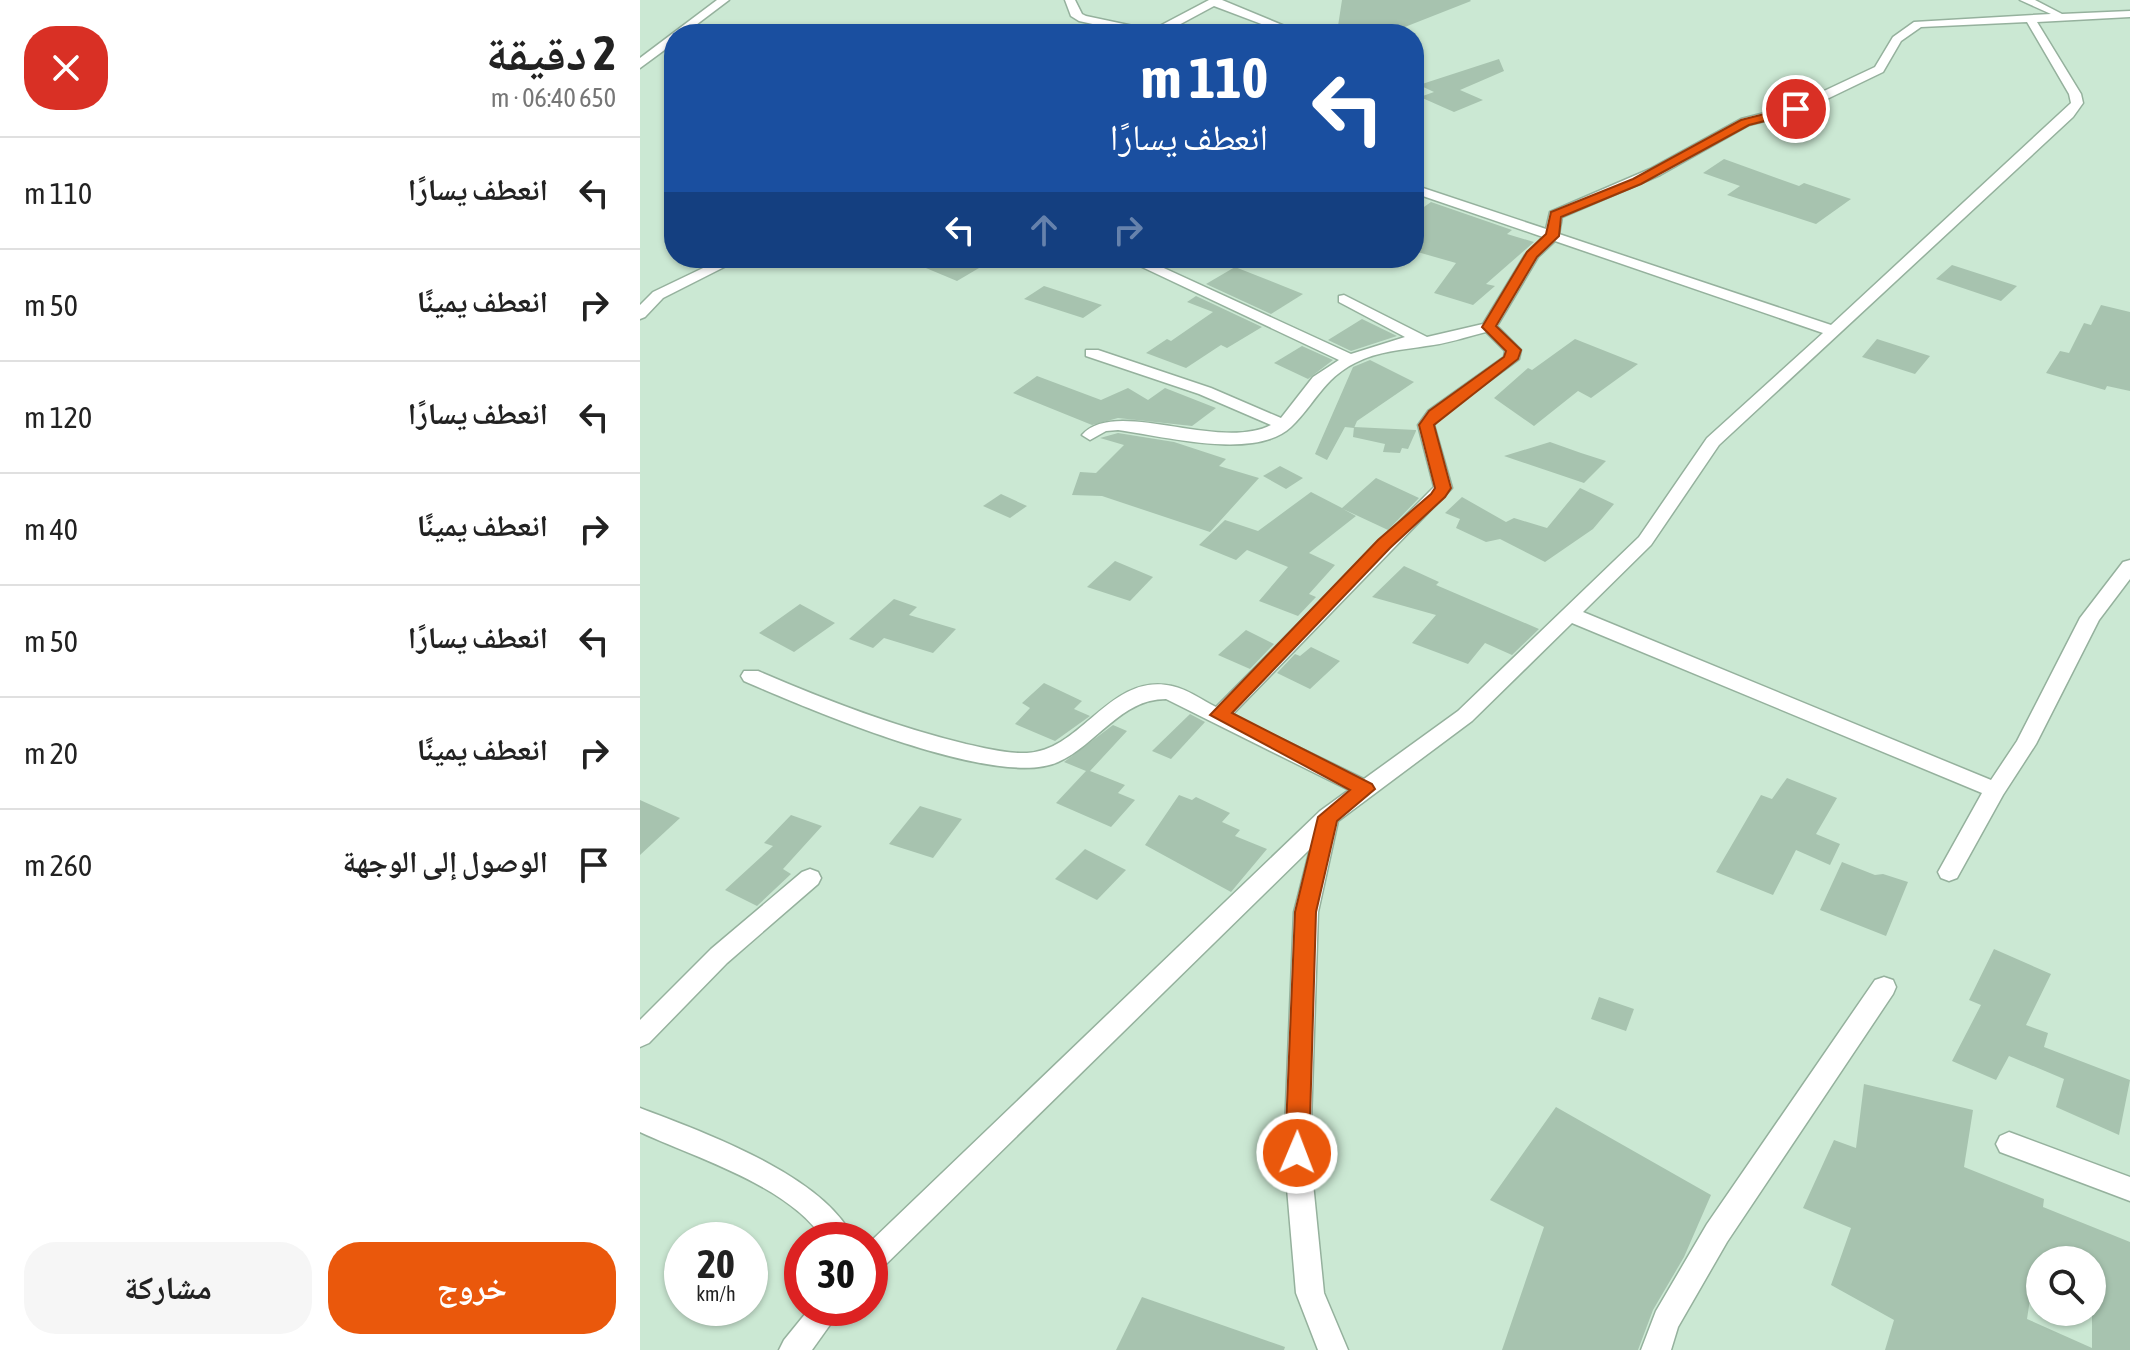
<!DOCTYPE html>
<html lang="ar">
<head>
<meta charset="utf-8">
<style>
	:root { --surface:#fff; --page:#f6f6f6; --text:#222; --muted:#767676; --line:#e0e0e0; --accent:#ea580c }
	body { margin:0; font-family:"Asap Condensed","Noto Naskh Arabic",sans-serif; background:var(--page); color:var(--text); direction:rtl; height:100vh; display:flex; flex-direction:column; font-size:30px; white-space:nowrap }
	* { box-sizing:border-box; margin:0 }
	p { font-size:26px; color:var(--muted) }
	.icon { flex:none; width:44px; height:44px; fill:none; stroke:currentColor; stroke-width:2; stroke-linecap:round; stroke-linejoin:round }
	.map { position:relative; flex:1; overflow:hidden; direction:ltr }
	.panel { display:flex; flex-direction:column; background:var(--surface); width:640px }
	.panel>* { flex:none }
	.top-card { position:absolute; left:24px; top:24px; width:760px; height:244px; border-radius:32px; box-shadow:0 2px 6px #0004; direction:rtl; background:#1a4fa0; color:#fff; overflow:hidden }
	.tools { position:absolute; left:1386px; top:1246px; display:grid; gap:16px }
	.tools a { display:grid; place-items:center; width:80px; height:80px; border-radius:50%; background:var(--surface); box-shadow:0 2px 6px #0004; font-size:40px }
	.speed { position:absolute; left:24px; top:1222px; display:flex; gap:16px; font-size:40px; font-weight:700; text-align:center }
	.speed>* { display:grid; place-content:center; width:104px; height:104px; border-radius:50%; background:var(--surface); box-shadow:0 2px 6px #0004; line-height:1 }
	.speed small { font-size:20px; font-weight:400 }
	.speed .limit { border:12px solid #d22; background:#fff; color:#111 }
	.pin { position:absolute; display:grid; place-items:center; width:68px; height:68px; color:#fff; margin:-34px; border:4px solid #fff; border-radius:50%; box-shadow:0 2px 8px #0007 }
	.me { position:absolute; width:88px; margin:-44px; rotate:1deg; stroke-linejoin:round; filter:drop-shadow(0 0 6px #0008) }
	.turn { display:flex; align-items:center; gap:28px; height:168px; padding:0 24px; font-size:36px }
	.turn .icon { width:104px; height:104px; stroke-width:2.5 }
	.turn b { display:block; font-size:56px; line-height:68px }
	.lanes { display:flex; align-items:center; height:76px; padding:0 24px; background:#0003; justify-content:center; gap:40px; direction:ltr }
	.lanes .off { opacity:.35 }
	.round { display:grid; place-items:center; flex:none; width:84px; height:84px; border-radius:32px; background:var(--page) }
	.overview { display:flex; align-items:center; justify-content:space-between; height:136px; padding:0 24px }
	h1 { font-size:48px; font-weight:700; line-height:60px }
	.button { display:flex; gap:16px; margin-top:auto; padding:16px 24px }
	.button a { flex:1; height:92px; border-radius:32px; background:var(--accent); color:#fff; font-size:32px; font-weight:700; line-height:92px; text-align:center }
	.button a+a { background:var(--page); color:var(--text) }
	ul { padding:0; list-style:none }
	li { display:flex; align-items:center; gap:24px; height:112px; padding:0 24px; border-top:2px solid var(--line) }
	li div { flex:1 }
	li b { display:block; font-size:30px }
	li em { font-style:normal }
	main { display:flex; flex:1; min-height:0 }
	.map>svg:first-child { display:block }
	.building { fill:#a7c3af; fill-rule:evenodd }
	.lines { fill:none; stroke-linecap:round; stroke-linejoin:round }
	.street-casing { stroke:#95b19d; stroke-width:3 }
	.street { fill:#fff; fill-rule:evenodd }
	.route { fill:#ea580c; stroke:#983908; stroke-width:2 }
</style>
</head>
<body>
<main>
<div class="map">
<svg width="1490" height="1350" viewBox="0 0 1490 1350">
	<rect width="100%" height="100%" fill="#cbe8d3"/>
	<g class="building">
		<path d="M 702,0 L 830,0 L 831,1 L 747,34 L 720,34 L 698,26 Z"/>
		<path d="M 859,59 L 864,71 L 820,90 L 843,100 L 814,112 L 780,97 L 794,92 L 779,85 Z"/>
		<path d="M 1084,159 L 1159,186 L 1164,183 L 1211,199 L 1176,224 L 1087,195 L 1100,186 L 1063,173 Z"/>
		<path d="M 791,202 L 872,230 L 867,234 L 894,242 L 846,284 L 855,286 L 833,305 L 794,293 L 816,263 L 774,251 L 774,214 Z"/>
		<path d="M 262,258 L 356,258 L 317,281 Z"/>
		<path d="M 1312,265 L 1377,286 L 1361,301 L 1296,279 Z"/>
		<path d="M 595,267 L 623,278 L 663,294 L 631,314 L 566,284 Z"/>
		<path d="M 404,286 L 462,305 L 443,318 L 384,299 Z"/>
		<path d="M 556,296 L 622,327 L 587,348 L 581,345 L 546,368 L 506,353 L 527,339 L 531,341 L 573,312 L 547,302 Z"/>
		<path d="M 1461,305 L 1490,312 L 1490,391 L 1467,386 L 1465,390 L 1406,373 L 1420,351 L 1429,353 L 1444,323 L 1451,325 Z"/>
		<path d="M 722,319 L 757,336 L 711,351 L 688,340 Z"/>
		<path d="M 935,339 L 998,364 L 951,398 L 938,391 L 894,426 L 854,398 L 888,368 L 892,370 Z"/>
		<path d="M 1237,339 L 1290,356 L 1275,374 L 1222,357 Z"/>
		<path d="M 662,346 L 693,360 L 668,379 L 634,363 Z"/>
		<path d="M 730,360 L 774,382 L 717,421 L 714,428 L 705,427 L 687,460 L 675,454 L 713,367 Z"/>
		<path d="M 397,376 L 461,400 L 488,388 L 508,400 L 525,388 L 576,408 L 552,426 L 478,418 L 452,425 L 373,393 Z"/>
		<path d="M 714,427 L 776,430 L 776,431 L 768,449 L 762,448 L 760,453 L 743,452 L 745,444 L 713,437 Z"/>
		<path d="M 478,433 L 534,442 L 586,459 L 579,466 L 619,478 L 570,532 L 462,496 L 432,495 L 440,472 L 456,473 L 484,445 L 460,438 Z"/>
		<path d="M 910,442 L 941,453 L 966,461 L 944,483 L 864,456 Z"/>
		<path d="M 640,466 L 663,478 L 646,489 L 623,476 Z"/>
		<path d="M 736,478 L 779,498 L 748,530 L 703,509 L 716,516 L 669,553 L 695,565 L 669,594 L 676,597 L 658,616 L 619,601 L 648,567 L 607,550 L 596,560 L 559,545 L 585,520 L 618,531 L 671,492 L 702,508 Z"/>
		<path d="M 940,488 L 974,504 L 953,529 L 905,562 L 860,539 L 846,542 L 816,528 L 820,519 L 805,513 L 822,497 L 866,522 L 874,518 L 907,528 Z"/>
		<path d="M 361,494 L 387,506 L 370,518 L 343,506 Z"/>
		<path d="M 475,561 L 513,577 L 490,601 L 447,587 Z"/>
		<path d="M 764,566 L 799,582 L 796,585 L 899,629 L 872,655 L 845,643 L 828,664 L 772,643 L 796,615 L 732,597 Z"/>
		<path d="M 254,599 L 277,607 L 269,615 L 316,629 L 293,653 L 244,638 L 233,648 L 209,639 Z"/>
		<path d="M 160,604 L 195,623 L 154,652 L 119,633 Z"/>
		<path d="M 606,630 L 634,644 L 610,669 L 578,655 Z"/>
		<path d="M 671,647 L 700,661 L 670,689 L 637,673 L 655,654 L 660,656 Z"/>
		<path d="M 404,683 L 442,701 L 434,709 L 450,716 L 415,741 L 375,724 L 390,708 L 382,703 Z"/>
		<path d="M 550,714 L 565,722 L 531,759 L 512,751 Z"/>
		<path d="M 473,725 L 487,731 L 450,771 L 485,785 L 478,793 L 495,800 L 471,827 L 416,803 L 446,771 L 424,762 Z"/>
		<path d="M 1147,778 L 1197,798 L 1176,834 L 1200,844 L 1190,865 L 1156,850 L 1133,895 L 1076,872 L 1121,795 L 1132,799 Z"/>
		<path d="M 539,795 L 552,800 L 556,797 L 590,813 L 582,822 L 600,830 L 595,836 L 627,849 L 591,892 L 505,845 Z"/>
		<path d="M 0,800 L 40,818 L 0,855 Z"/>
		<path d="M 280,806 L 322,819 L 293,858 L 249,844 Z"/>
		<path d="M 151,815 L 182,826 L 143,869 L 151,874 L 117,906 L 85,890 L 133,846 L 124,843 Z"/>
		<path d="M 445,849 L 486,870 L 457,900 L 415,879 Z"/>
		<path d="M 1202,862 L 1235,875 L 1243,874 L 1268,882 L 1246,936 L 1180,910 Z"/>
		<path d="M 1354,949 L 1411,974 L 1386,1025 L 1408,1033 L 1404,1047 L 1490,1080 L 1479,1135 L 1416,1107 L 1424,1079 L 1369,1056 L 1356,1080 L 1312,1061 L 1341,1005 L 1329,1000 Z"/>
		<path d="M 959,997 L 994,1009 L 986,1031 L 951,1019 Z"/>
		<path d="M 1224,1084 L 1333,1110 L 1324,1167 L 1404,1199 L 1403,1207 L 1490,1242 L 1490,1350 L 1245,1350 L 1254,1320 L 1191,1285 L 1211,1228 L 1163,1208 L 1194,1140 L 1216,1148 ZM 1396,1260 L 1452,1260 L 1452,1348 L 1387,1319 Z"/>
		<path d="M 916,1107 L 1071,1195 L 1044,1257 L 1013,1310 L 998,1350 L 862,1350 L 904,1227 L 850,1200 Z"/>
		<path d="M 502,1297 L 645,1347 L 644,1350 L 476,1350 Z"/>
	</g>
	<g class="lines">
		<g class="street-casing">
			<g id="street">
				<path d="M 77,0 L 89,0 L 44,34 L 34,34 L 34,43 L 0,68 L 0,58 Z"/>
				<path d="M 425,0 L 435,0 L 442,14 L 446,16 L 512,30 L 569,0 L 582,0 L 664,34 L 648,34 L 574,6 L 522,34 L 498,34 L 439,21 L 431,16 Z"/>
				<path d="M 1380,0 L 1395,0 L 1422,14 L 1490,11 L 1490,17 L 1397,22 L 1441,94 L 1443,103 L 1433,117 L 1079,445 L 1011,545 L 943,612 L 1351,780 L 1377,741 L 1440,618 L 1483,562 L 1490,560 L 1490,579 L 1459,620 L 1396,744 L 1363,795 L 1317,878 L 1309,881 L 1301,878 L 1298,872 L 1342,793 L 932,623 L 832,721 L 698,821 L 678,912 L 670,1153 L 684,1293 L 708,1350 L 678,1350 L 656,1293 L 644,1153 L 654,912 L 670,849 L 240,1270 L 230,1274 L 230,1242 L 680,811 L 709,790 L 526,699 C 480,699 457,745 418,762 C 357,790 166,708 104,681 L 101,676 L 104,671 L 118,671 C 185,700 255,727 326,744 C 345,748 367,754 387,753 C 442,751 470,672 532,686 C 547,689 562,700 576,707 L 794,487 L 778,425 L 788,411 L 864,357 L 865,351 L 846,332 C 826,337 806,344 786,346 C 762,350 738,351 715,363 C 683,379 675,404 651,427 C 615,461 523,436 478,430 L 466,431 L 450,440 L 442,435 C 475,397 578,452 631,425 L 559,394 L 446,356 L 446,350 L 458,350 L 571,388 L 641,418 L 673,377 L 699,360 L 483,258 L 502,258 L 711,354 L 765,337 L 699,302 L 699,296 L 704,295 L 787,337 L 843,324 L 885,255 L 903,237 L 774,193 L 774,185 L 906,229 L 910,212 L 1010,169 L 1101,119 L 1152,106 L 1235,67 L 1253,37 L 1274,22 L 1411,14 ZM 1387,22 L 1429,94 L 1431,103 L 1191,325 L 919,234 L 922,217 L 1020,175 L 1109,125 L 1160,112 L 1243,72 L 1261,41 L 1281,27 ZM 915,241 L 1183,333 L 1067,438 L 999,537 L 818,711 L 724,779 L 592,715 L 812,488 L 794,425 L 800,417 L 879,359 L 881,350 L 857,326 L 898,257 Z"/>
				<path d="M 84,258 L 102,258 L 23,298 L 5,317 L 0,319 L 0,305 L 13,292 Z"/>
				<path d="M 170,869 L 178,872 L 181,878 L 178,884 L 87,963 L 9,1043 L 0,1047 L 0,1020 L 71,949 L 162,872 Z"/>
				<path d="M 1244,977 L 1253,980 L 1256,987 L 1253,994 L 1087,1242 L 1038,1327 L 1031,1350 L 1001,1350 L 1016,1311 L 1067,1224 L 1235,980 Z"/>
				<path d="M 0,1108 C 63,1132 186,1176 214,1240 L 184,1240 C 150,1186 56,1158 0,1132 Z"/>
				<path d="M 1369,1132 L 1490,1177 L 1490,1201 L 1360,1152 L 1356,1144 L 1360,1136 Z"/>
				<path d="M 170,1308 L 202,1308 L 172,1350 L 139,1350 L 144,1340 Z"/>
			</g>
		</g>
		<use href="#street" class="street"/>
	</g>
	<path class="route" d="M 1156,106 L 1160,112 L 1109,125 L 1001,184 L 921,217 L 919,236 L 897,257 L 856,326 L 881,350 L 878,359 L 794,425 L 811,488 L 805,497 L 750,548 L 592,713 L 732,784 L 735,789 L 697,821 L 676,912 L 669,1153 L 666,1161 L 657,1164 L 649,1161 L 645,1153 L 655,912 L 678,817 L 710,790 L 570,715 L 738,540 L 791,494 L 795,488 L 779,425 L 789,411 L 864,357 L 866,351 L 842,327 L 887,252 L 906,234 L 911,212 L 993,179 L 1101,120 Z"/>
</svg>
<div class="tools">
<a><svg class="icon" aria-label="search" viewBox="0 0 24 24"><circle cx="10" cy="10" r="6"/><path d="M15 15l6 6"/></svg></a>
</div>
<div class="speed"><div>20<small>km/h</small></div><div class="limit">30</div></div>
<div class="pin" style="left:1156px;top:109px;background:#d93025"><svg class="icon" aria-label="arrive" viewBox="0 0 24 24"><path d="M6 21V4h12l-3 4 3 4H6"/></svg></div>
<svg class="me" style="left:657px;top:1153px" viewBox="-20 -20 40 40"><circle r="17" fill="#ea580c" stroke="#fff" stroke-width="3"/><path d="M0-11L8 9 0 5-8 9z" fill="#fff"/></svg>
<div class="top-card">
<div class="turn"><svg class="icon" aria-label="left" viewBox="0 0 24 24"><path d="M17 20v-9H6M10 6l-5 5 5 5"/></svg><div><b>110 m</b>انعطف يسارًا</div></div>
<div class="lanes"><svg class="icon" aria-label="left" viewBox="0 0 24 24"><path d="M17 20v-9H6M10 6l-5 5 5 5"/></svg><svg class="icon off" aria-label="ahead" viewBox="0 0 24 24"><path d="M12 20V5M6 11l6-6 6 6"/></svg><svg class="icon off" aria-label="right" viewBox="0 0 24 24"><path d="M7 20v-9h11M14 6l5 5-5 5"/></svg></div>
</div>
</div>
<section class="panel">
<div class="overview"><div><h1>2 دقيقة</h1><p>650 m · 06:40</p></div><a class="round" style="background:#d93025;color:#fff"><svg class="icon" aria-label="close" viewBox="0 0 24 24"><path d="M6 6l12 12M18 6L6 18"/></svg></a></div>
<ul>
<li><svg class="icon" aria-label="left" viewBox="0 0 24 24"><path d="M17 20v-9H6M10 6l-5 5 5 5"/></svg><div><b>انعطف يسارًا</b></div><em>110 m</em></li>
<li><svg class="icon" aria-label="right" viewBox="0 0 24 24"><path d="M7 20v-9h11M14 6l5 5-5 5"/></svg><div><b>انعطف يمينًا</b></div><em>50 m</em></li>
<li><svg class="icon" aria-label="left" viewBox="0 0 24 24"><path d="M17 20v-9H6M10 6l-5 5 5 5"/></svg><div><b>انعطف يسارًا</b></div><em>120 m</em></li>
<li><svg class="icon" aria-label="right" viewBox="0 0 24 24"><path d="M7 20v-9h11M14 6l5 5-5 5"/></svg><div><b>انعطف يمينًا</b></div><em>40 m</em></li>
<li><svg class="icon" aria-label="left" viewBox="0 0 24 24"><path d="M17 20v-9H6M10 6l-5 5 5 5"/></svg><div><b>انعطف يسارًا</b></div><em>50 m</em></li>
<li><svg class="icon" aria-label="right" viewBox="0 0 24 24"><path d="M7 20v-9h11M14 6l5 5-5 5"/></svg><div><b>انعطف يمينًا</b></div><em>20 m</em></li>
<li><svg class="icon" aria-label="arrive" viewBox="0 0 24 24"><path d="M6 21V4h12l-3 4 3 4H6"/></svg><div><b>الوصول إلى الوجهة</b></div><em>260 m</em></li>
</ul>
<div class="button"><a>خروج</a><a>مشاركة</a></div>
</section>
</main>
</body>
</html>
